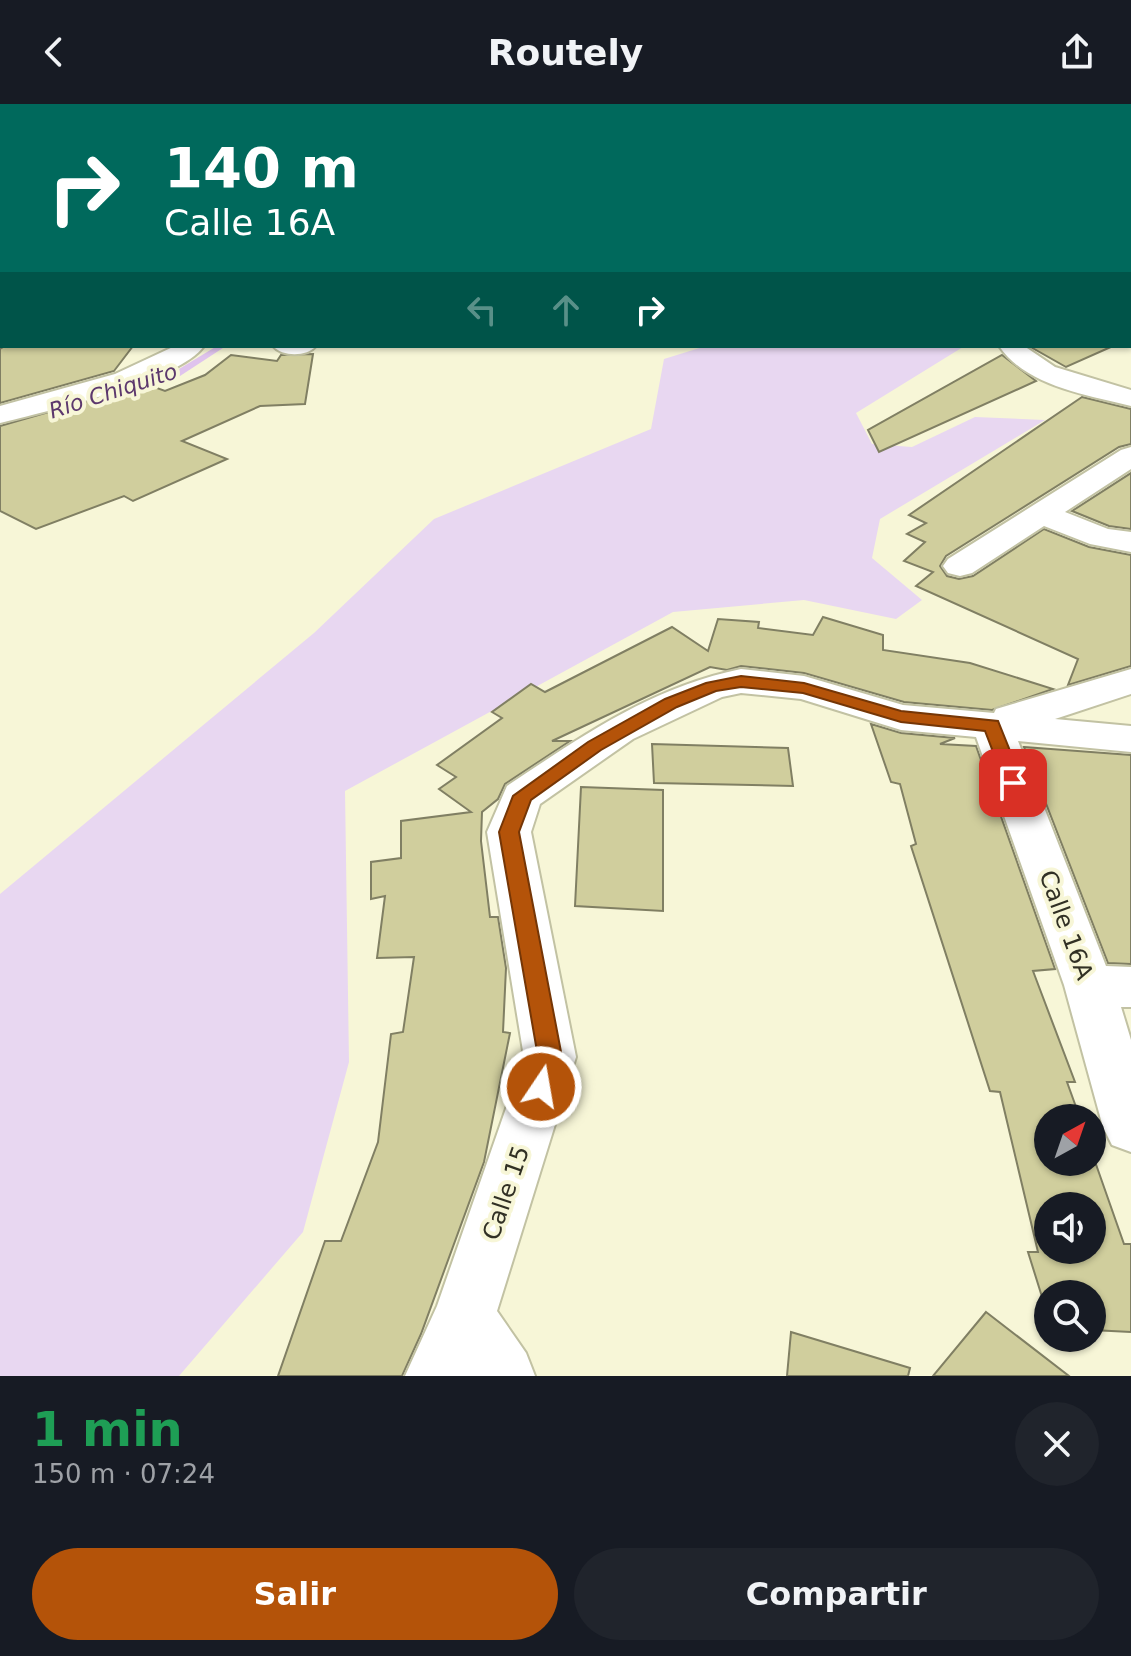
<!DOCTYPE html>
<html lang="es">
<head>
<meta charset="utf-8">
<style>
	:root { --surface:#171b24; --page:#20242c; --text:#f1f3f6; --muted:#9ea1a6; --accent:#b45309 }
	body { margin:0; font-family:"DejaVu Sans",sans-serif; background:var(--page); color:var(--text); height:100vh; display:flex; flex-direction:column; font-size:30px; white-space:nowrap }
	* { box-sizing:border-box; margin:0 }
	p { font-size:26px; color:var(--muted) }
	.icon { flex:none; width:44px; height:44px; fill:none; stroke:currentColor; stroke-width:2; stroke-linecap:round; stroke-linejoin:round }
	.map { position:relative; height:1272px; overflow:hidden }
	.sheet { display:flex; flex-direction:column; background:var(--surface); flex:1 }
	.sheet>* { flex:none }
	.banner { position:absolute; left:0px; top:0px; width:1132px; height:244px; box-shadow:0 2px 6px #0004; background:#00695c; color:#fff; overflow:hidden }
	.needle { width:52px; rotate:40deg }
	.tools { position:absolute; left:1034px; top:1000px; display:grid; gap:16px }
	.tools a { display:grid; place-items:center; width:72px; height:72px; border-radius:50%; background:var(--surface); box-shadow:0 2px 6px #0004; font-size:40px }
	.pin { position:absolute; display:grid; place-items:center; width:68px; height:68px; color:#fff; margin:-34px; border-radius:16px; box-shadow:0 4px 12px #0006 }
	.me { position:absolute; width:88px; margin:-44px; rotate:12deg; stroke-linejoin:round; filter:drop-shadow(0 0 6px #0008) }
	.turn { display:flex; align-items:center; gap:28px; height:168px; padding:0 32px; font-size:36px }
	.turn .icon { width:104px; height:104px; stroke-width:2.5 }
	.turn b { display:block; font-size:56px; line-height:68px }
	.lanes { display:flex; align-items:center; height:76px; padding:0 32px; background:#0003; justify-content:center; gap:40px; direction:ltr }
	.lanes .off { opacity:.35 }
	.round { display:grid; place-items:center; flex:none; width:84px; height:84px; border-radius:42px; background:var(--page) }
	.headline { display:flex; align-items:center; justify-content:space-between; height:136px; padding:0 32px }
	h1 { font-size:48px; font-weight:800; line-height:60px; color:#1e9e55 }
	.primary-button { display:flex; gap:16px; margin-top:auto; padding:16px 32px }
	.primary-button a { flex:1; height:92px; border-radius:48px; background:var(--accent); color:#fff; font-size:32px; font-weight:800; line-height:92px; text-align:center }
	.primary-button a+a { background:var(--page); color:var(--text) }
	header { display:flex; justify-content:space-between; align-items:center; height:104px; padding:0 32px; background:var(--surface); font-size:36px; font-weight:800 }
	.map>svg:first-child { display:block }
	.green { fill:#e8d7f1 }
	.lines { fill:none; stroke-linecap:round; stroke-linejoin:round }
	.stream { fill:#dfc3ed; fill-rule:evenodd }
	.building { fill:#d0ce9d; stroke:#807f63; stroke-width:2; fill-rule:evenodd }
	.minor-casing { stroke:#c2c2a3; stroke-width:4 }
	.minor { fill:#fff; fill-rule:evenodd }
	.route { fill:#b45309; stroke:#753606; stroke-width:2 }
	.labels { text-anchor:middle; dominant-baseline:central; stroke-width:8; stroke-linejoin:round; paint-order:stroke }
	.far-water-label { font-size:22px; font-style:italic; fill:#5c386d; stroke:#f7f6d7 }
	.street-label { font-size:24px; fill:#313024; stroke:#f7f6d7 }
</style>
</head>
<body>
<header><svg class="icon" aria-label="back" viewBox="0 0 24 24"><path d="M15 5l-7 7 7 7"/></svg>Routely<svg class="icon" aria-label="share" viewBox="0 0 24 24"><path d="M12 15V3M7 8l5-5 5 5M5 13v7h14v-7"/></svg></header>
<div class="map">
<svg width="1131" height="1272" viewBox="0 0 1131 1272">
	<rect width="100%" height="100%" fill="#f7f6d7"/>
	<path class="green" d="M 706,242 L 963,243 L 856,309 L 872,340 L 912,343 L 975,313 L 1045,316 L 880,415 L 872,454 L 922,496 L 896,515 L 804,496 L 673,508 L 345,687 L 349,958 L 303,1128 L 179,1272 L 0,1272 L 0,790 L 314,529 L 434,415 L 651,325 L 664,255 Z"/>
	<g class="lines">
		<g class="stream">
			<path d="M 245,0 L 249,0 L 248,2 L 244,2 Z"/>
			<path d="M 217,242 L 226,242 L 180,272 L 41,313 L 34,311 L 174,268 Z"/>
		</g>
	</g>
	<g class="building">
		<path d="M 5,242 L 133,242 L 114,267 L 0,299 L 0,245 Z"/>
		<path d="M 1029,242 L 1113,242 L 1066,263 Z"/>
		<path d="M 313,250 L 305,300 L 260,302 L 182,337 L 227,355 L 133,397 L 124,392 L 36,425 L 0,407 L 0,322 L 146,280 L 165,287 L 205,271 L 231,251 L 277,257 L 281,251 Z"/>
		<path d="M 1002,251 L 1036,277 L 879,348 L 868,326 Z"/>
		<path d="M 1082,293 L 1131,305 L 1131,340 L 1119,343 L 946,452 L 940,462 L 947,472 L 959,475 L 973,472 L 1044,425 L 1089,443 L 1131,451 L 1131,562 L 1068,581 L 1078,555 L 916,482 L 933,468 L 904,457 L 925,438 L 907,430 L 926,419 L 909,411 Z"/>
		<path d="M 1131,369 L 1131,425 L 1109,422 L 1072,407 Z"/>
		<path d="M 823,513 L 883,531 L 883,546 L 970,559 L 1053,585 L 992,606 L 904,598 L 804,569 L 741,562 L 727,566 L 710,563 L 552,637 L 570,637 L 505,680 L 498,695 L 482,708 L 481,737 L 490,813 L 498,813 L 506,864 L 503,928 L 510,929 L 484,1058 L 421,1230 L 402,1272 L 278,1272 L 325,1137 L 341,1137 L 378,1038 L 391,930 L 403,928 L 414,853 L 377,854 L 385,792 L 371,795 L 371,758 L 401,754 L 401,717 L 471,708 L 439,685 L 456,673 L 437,661 L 502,614 L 492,608 L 531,580 L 545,588 L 672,523 L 708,547 L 718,515 L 759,518 L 758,524 L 813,531 Z"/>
		<path d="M 871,620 L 901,629 L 955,634 L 940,640 L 976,642 L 1055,865 L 1033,867 L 1075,978 L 1067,978 L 1080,1014 L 1048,1014 L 1048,1058 L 1092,1058 L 1092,1049 L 1124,1140 L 1131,1140 L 1131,1228 L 1092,1226 L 1092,1190 L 1048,1190 L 1048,1212 L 1028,1148 L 1038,1148 L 1000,988 L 990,987 L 911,742 L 916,740 L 900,680 L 891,678 ZM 1048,1102 L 1092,1102 L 1092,1146 L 1048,1146 Z"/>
		<path d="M 652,640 L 788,644 L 793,682 L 654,679 Z"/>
		<path d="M 1024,643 L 1131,651 L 1131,860 L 1108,859 Z"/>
		<path d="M 581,683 L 663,686 L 663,807 L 575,802 Z"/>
		<path d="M 986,1208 L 1069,1272 L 933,1272 Z"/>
		<path d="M 791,1228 L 910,1264 L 908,1272 L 787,1272 Z"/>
	</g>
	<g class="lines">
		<g class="minor-casing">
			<g id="minor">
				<path d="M 26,0 L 48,0 L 24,2 Z"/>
				<path d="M 253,0 L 269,0 L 251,2 Z"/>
				<path d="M 546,0 L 562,0 L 544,2 Z"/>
				<rect x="1044" y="0" width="16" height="2"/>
				<rect x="1130" y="9" width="1" height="10"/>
				<path d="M 0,33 L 2,33 L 0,44 Z"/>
				<path d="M 1131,80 L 1131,92 L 1130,93 L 1130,81 Z"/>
				<rect x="1130" y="196" width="1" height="14"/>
				<rect x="0" y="228" width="2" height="14"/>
				<path d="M 175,242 L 204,242 C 180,277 44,308 0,319 L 0,302 L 115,270 Z"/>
				<path d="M 273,242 L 316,242 C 307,253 282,253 273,242 Z"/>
				<path d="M 999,242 L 1024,242 L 1055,263 L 1131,286 L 1131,302 C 1086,291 1026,282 999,242 Z"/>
				<path d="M 1131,343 L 1131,365 L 1065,408 L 1108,425 L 1131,428 L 1131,448 L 1090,440 L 1044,422 L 972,469 L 960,472 L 948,469 L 943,462 L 948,455 L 1121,346 Z"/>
				<path d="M 741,565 L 804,572 L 903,601 L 994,609 L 996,605 L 1131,565 L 1131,590 L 1055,615 L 1131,622 L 1131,648 L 1018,637 L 1106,862 L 1131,863 L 1131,903 L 1121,903 L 1131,936 L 1131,1048 L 1112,1041 L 1103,1023 L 1064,881 L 976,633 L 901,626 L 801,595 L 741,589 L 722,593 L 633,635 L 540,700 L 531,728 L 576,953 L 497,1207 L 526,1249 L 535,1272 L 405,1272 L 437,1202 L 524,953 L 487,728 L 507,682 C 582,632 652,583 741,565 Z"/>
			</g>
		</g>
		<use href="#minor" class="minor"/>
	</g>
	<path class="route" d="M 741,572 L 804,579 L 901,607 L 998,617 L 1023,679 L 1020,684 L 1007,684 L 985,627 L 901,618 L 803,589 L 741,583 L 716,587 L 677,603 L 601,646 L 531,696 L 519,728 L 562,953 L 549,991 L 541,994 L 532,991 L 529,983 L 538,953 L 499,728 L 513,692 L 588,638 L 665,595 L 706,579 Z"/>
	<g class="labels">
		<g class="far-water-label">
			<text transform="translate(113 287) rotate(-18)">Río Chiquito</text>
		</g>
		<g class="street-label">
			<text transform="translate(1066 821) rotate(70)">Calle 16A</text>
			<text transform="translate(506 1089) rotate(-71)">Calle 15</text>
		</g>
	</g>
</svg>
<div class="tools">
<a><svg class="needle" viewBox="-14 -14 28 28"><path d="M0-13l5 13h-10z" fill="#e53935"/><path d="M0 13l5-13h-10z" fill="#9ea1a6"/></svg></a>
<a><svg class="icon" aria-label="sound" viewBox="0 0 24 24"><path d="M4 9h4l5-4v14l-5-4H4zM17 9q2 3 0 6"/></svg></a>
<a><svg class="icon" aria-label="search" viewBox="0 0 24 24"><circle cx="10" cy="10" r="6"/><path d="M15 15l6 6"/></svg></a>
</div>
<div class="pin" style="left:1013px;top:679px;background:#d93025"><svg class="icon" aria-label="arrive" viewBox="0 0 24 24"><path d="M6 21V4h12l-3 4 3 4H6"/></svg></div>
<svg class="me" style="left:541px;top:983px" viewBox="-20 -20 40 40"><circle r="17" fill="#b45309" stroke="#fff" stroke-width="3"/><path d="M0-11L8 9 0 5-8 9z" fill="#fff"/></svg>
<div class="banner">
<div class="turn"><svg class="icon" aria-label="right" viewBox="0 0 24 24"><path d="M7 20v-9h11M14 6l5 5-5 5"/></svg><div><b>140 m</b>Calle 16A</div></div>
<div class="lanes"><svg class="icon off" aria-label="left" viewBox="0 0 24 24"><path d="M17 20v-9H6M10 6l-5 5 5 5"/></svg><svg class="icon off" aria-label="ahead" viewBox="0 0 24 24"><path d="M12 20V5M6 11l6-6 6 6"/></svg><svg class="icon" aria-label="right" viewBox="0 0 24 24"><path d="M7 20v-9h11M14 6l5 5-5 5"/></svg></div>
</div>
</div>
<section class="sheet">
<div class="headline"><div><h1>1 min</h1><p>150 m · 07:24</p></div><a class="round"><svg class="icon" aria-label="close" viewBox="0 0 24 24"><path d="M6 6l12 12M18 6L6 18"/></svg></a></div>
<div class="primary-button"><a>Salir</a><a>Compartir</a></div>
</section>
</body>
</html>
